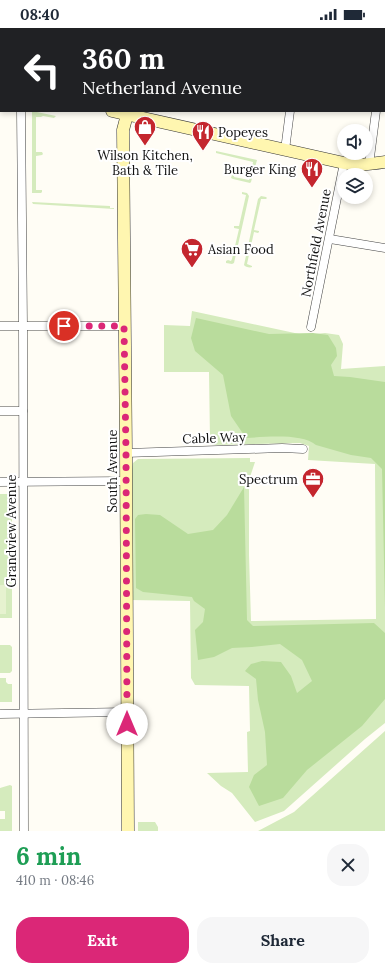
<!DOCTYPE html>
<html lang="en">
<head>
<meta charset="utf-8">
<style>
	:root { --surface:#fff; --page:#f6f6f7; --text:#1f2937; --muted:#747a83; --accent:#db2777 }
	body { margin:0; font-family:Lora,serif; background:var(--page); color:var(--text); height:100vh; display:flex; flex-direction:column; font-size:15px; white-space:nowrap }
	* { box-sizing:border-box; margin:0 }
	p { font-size:13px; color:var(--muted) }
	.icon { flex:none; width:22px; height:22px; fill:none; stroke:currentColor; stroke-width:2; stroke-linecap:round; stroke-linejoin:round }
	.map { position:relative; height:803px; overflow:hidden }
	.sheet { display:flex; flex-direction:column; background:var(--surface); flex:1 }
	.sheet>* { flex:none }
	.banner { position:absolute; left:0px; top:0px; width:385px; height:84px; box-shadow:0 2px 6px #0003; background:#202124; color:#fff; overflow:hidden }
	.tools { position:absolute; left:337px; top:96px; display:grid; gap:8px }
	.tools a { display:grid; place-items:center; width:36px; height:36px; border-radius:50%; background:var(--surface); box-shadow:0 2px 6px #0003; font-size:20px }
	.pin { position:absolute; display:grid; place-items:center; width:34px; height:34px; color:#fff; margin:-17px; border:2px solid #fff; border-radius:50%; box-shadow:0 1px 4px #0007 }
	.me { position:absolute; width:44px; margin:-22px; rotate:0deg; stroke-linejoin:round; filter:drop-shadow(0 0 3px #0008) }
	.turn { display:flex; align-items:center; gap:14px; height:84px; padding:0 16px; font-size:18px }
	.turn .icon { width:52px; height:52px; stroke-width:2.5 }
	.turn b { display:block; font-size:28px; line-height:34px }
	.round { display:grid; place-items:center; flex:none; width:42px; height:42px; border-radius:16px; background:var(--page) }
	.summary { display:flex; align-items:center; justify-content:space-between; height:68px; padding:0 16px }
	h1 { font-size:24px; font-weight:700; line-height:30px; color:#1e9e55 }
	.cta { display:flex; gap:8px; margin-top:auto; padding:8px 16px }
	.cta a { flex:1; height:46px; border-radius:16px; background:var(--accent); color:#fff; font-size:16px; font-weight:700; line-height:46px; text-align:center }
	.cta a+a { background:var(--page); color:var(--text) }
	.status { display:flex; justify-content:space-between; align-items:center; height:28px; padding:0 20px; background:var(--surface); direction:ltr }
	.status svg { height:11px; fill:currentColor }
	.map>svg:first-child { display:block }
	.green { fill:#d5ebbd }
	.forest { fill:#b9dc9c }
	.pitch { fill:#e6f2cf }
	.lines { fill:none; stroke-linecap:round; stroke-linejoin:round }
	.street-casing { stroke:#444; stroke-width:9 }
	.secondary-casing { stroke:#333; stroke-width:13 }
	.street { stroke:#fff; stroke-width:8 }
	.secondary { stroke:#fff6b0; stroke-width:12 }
	.route { stroke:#db2777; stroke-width:7; stroke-dasharray:0 12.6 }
	.labels { text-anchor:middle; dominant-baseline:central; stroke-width:4; stroke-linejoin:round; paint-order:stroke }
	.poi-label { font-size:13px; fill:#111; stroke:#fff; text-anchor:start }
	.street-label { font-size:13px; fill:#111; stroke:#fff }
</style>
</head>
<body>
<div class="status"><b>08:40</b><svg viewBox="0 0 49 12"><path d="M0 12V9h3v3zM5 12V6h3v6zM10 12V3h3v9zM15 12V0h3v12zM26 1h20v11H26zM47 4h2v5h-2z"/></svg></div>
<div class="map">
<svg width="385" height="803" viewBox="0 0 385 803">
	<rect width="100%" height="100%" fill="#fffdf5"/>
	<g class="green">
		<path d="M 32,83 L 56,88 L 54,90 L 43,88 L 41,89 L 36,89 L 36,124 L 42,124 L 43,126 L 42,127 L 36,128 L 36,162 L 42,162 L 42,164 L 41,165 L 32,165 Z"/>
		<path d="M 216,123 L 257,132 L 251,154 L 250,155 L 233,151 L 231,150 L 233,144 L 234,143 L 235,144 L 234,149 L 249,152 L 251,147 L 252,147 L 253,140 L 252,140 L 253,134 L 216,125 Z"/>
		<path d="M 242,164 L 247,165 L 249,168 L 234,235 L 232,236 L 226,235 L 226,233 L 228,232 L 231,233 L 232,231 L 239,201 L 234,200 L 234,198 L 239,198 L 246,167 L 242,166 Z"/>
		<path d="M 261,168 L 266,169 L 267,170 L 266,171 L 261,171 L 254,202 L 259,203 L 259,204 L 258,205 L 254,204 L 247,236 L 252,238 L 252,239 C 250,240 245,239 244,237 L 258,171 Z"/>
		<path d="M 32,174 L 110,178 L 110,180 L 114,180 L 114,181 L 33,176 Z"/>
		<path d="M 192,283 L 304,307 L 325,305 L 339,307 L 343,316 L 341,341 L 385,338 L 385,695 L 365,711 L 284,783 L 255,794 L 232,765 L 221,758 L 207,745 L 248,744 L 247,704 L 250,703 L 249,658 L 195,657 L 191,650 L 190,573 L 130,572 L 130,453 L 133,435 L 138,431 L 250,430 L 250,434 L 255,434 L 249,452 L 249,527 L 251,593 L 376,591 L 375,436 L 308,432 L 309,418 L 300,415 L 213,417 L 210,412 L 209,344 L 164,344 L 164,297 L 190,298 Z"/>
		<rect x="0" y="466" width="12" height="124"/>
		<path d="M 0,617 L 10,617 L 12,619 L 12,643 L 10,645 L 0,645 Z"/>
		<path d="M 0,650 L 6,650 L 6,654 L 8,656 L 12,656 L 12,674 L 0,674 Z"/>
		<path d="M 385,703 L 385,803 L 258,803 L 294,784 Z"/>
		<path d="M 10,757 L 12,758 L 12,803 L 0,803 L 0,791 L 5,791 L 5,783 L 0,783 L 0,760 Z"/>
		<path d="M 138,794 L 155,794 L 158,799 L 158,803 L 138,803 Z"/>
	</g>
	<g class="forest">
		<path d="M 196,290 L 269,306 L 313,305 L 328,307 L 336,320 L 337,328 L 331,337 L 334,348 L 350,349 L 385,354 L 385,579 L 382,441 L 371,430 L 351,427 L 316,417 C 302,405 265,409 246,410 L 231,388 L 223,347 L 195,323 L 191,310 Z"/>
		<path d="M 244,459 L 247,592 L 253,598 L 374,595 L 385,605 L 385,671 L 362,698 L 307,742 L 283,770 L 259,778 L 249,759 L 254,747 L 267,737 L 265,704 L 258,672 L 256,651 L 245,643 L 251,636 L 262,633 L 281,634 L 291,648 L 297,665 L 312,653 L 302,632 L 280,616 L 252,619 L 232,620 L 214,629 L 198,632 L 195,602 L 203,594 L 205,581 L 194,573 L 192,569 L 143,564 L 136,560 L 135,491 L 138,487 L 146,486 L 160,487 L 188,506 L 213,502 L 227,487 Z"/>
	</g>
	<rect class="pitch" x="0" y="557" width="6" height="29"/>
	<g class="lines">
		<g class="street-casing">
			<g id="street">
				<path d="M 21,83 L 23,298 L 24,803"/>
				<path d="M 285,122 L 290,83"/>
				<path d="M 369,137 L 376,83"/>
				<path d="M 330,211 L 385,220"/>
				<path d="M 0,298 L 124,298"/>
				<path d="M 311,299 L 344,135"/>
				<path d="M 0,383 L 23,383"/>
				<path d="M 126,425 L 282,420 L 303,421"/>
				<path d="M 0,454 L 126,453"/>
				<path d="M 0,686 L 127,684"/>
			</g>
		</g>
		<g class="secondary-casing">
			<g id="secondary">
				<path d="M 142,1 L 142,0"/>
				<path d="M 0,58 L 1,59"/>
				<path d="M 112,83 L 344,135 C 358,138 371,136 385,134"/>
				<path d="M 128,83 L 123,102 L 126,425 L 128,803"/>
			</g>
		</g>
		<use href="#street" class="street"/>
		<use href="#secondary" class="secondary"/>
	</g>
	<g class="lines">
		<path class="route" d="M 64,298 L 124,298 L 126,425 L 127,696"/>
	</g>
	<defs>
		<g id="shop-pin" transform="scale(1.15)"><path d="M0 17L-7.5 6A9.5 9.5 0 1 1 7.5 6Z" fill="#c4262e" stroke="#fff"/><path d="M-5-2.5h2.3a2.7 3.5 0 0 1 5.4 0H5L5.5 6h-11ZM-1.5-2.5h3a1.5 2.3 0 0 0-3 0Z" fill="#fff"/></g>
		<g id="restaurant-pin" transform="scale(1.15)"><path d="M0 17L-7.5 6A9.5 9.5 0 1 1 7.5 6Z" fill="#c4262e" stroke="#fff"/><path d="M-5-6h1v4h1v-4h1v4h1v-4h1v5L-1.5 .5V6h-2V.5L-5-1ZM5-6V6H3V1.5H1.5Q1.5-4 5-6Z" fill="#fff"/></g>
		<g id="supermarket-pin" transform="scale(1.15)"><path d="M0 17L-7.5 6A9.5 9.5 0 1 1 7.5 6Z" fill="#c4262e" stroke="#fff"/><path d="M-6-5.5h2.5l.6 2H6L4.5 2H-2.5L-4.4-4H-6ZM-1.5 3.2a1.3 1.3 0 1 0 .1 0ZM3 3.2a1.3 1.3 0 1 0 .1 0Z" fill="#fff"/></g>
		<g id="office-pin" transform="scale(1.15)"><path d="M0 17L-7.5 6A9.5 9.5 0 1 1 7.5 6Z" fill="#c4262e" stroke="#fff"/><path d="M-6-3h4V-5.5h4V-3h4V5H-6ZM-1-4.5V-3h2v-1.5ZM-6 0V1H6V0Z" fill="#fff"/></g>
	</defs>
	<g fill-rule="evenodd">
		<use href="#shop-pin" x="145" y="99"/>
		<use href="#restaurant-pin" x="203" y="104"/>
		<use href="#restaurant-pin" x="312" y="141"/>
		<use href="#supermarket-pin" x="192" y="221"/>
		<use href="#office-pin" x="313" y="451"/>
	</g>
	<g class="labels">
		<g class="poi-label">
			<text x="218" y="104">Popeyes</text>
			<text x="145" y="127" text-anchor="middle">Wilson Kitchen,<tspan x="145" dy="15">Bath &amp; Tile</tspan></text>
			<text x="296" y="141" text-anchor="end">Burger King</text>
			<text x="208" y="221">Asian Food</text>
			<text x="298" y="451" text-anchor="end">Spectrum</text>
		</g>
		<g class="street-label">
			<text transform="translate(316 215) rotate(-79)">Northfield Avenue</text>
			<text transform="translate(214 410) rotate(-2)">Cable Way</text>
			<text transform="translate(112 443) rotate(-90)">South Avenue</text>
			<text transform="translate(11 503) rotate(-90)">Grandview Avenue</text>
		</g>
	</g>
</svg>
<div class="tools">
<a><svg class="icon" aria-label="sound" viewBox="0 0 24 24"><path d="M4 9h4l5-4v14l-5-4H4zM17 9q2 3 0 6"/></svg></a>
<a><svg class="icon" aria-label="layers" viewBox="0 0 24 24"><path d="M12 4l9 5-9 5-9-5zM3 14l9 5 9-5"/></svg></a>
</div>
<div class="pin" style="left:64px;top:298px;background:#d93025"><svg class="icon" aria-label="arrive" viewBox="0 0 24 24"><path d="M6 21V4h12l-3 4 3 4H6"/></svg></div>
<svg class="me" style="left:127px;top:696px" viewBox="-20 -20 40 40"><circle r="19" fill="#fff"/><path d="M0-13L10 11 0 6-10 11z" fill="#db2777"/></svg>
<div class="banner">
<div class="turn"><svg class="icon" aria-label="left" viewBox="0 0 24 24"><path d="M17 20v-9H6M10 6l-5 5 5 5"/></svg><div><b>360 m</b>Netherland Avenue</div></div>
</div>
</div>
<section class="sheet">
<div class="summary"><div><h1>6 min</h1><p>410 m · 08:46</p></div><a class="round"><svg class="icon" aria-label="close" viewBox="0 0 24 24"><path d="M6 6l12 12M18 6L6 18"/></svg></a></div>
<div class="cta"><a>Exit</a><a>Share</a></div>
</section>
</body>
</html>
